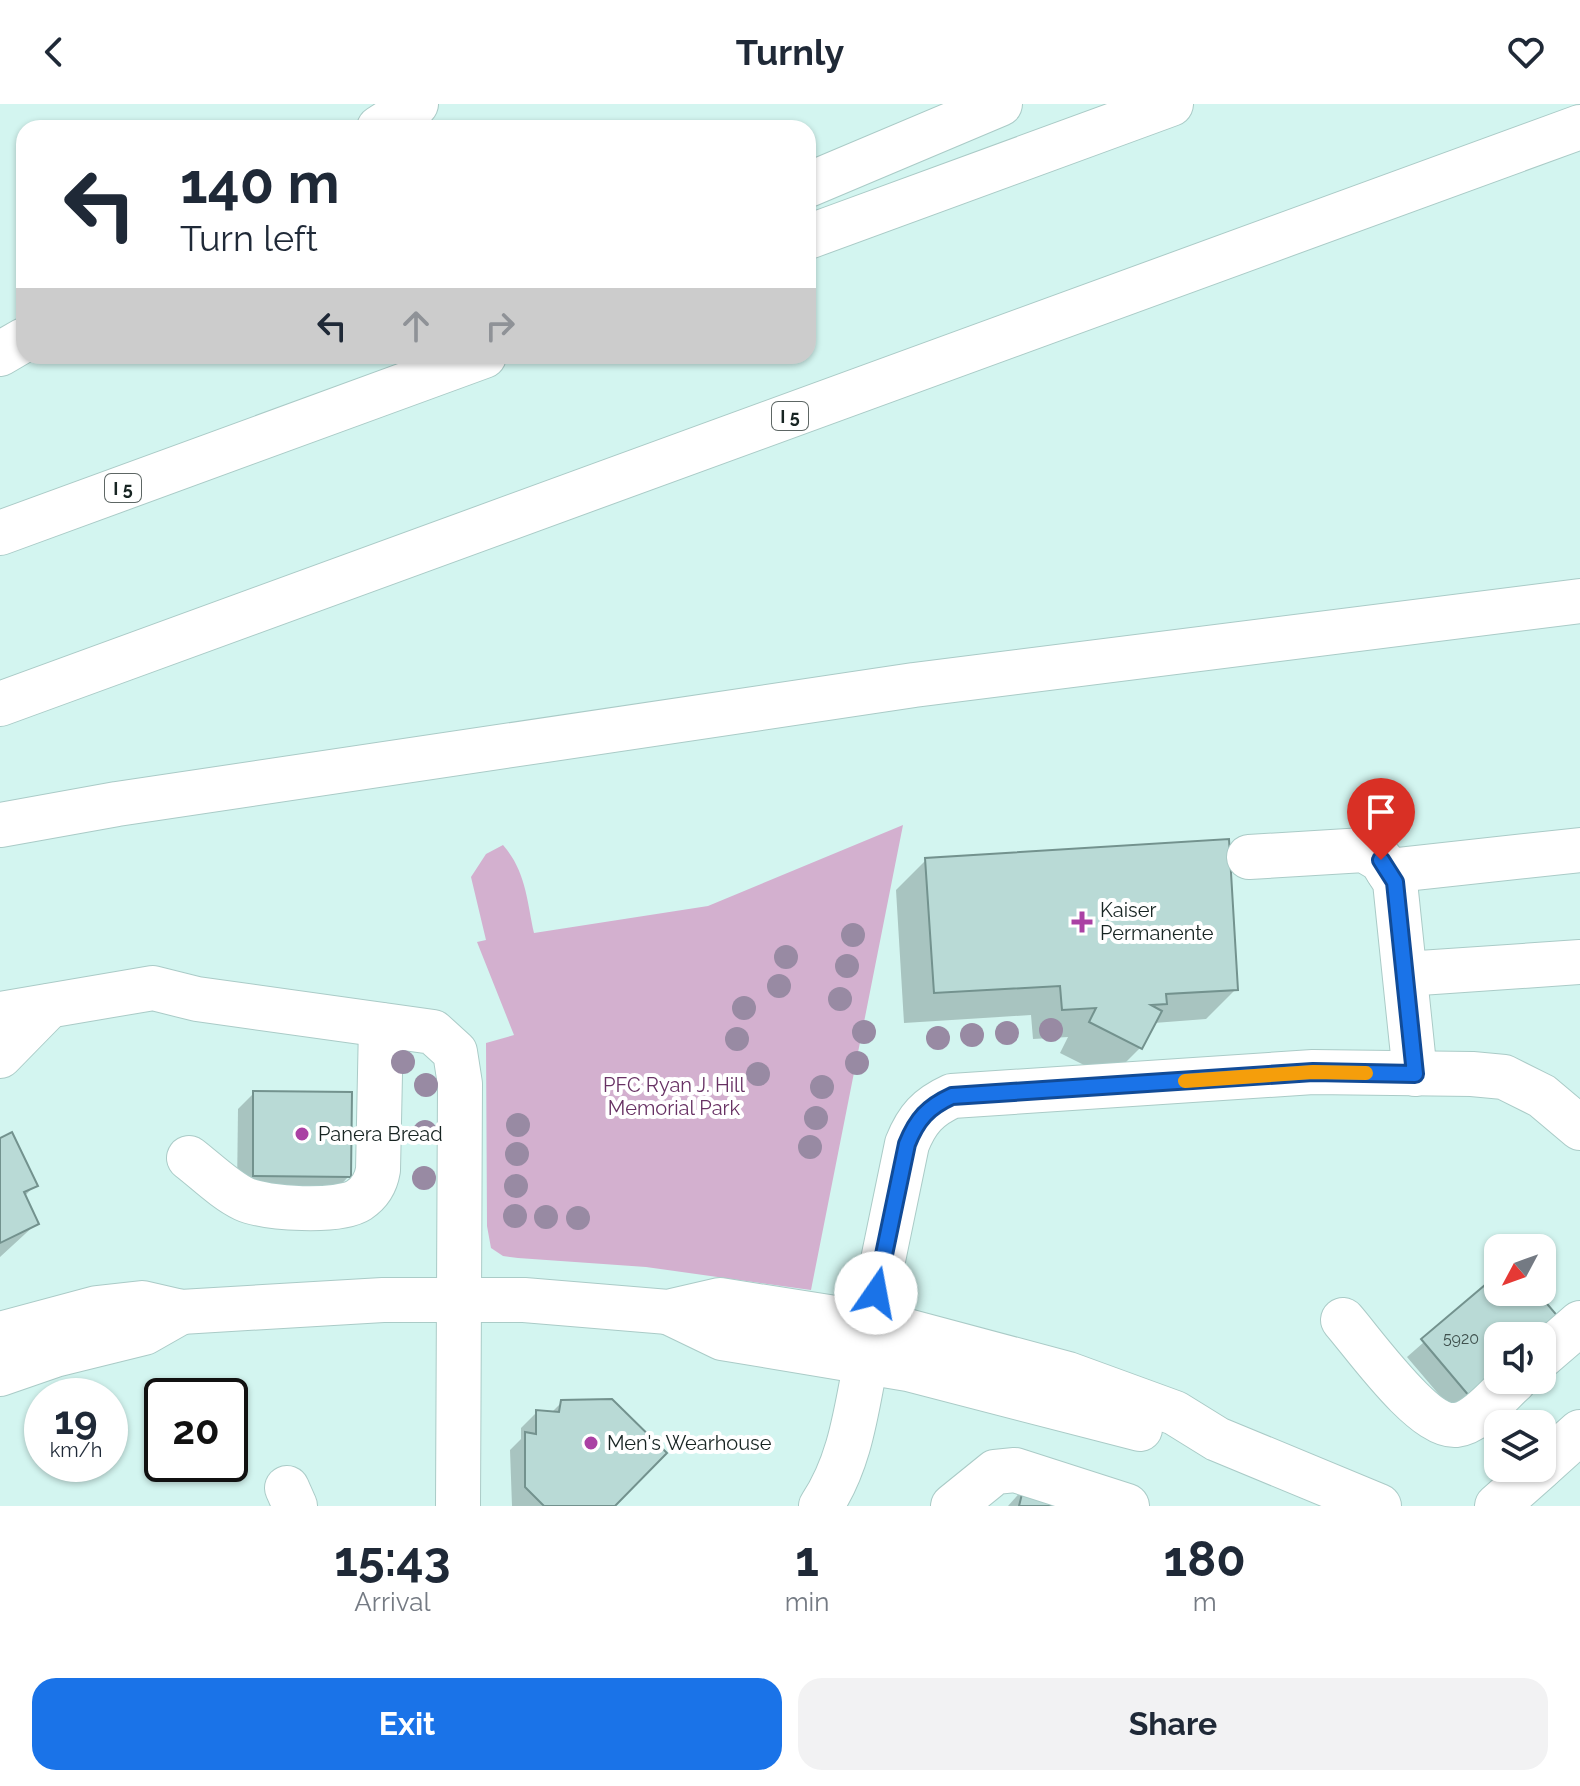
<!DOCTYPE html>
<html lang="en">
<head>
<meta charset="utf-8">
<style>
	:root { --surface:#fff; --page:#f2f2f3; --text:#1f2937; --muted:#747a83; --accent:#1a73e8 }
	body { margin:0; font-family:Raleway,sans-serif; background:var(--page); color:var(--text); height:100vh; display:flex; flex-direction:column; font-size:30px; white-space:nowrap }
	* { box-sizing:border-box; margin:0 }
	p { font-size:26px; color:var(--muted) }
	.icon { flex:none; width:44px; height:44px; fill:none; stroke:currentColor; stroke-width:2; stroke-linecap:round; stroke-linejoin:round }
	.map { position:relative; height:1402px; overflow:hidden }
	.drawer { display:flex; flex-direction:column; background:var(--surface); flex:1 }
	.drawer>* { flex:none }
	.guide { position:absolute; left:16px; top:16px; width:800px; height:244px; border-radius:24px; box-shadow:0 2px 6px #0004; background:#fff; color:var(--text); overflow:hidden }
	.needle { width:52px; rotate:229deg }
	.fabs { position:absolute; left:1484px; top:1130px; display:grid; gap:16px }
	.fabs a { display:grid; place-items:center; width:72px; height:72px; border-radius:16px; background:var(--surface); box-shadow:0 2px 6px #0004; font-size:40px }
	.speed { position:absolute; left:24px; top:1274px; display:flex; gap:16px; font-size:40px; font-weight:700; text-align:center }
	.speed>* { display:grid; place-content:center; width:104px; height:104px; border-radius:50%; background:var(--surface); box-shadow:0 2px 6px #0004; line-height:1 }
	.speed small { font-size:20px; font-weight:400 }
	.speed .limit { border:4px solid #111; border-radius:12px; background:#fff; color:#111 }
	.pin { position:absolute; display:grid; place-items:center; width:68px; height:68px; color:#fff; margin:-82px -34px; border-radius:50% 50% 50% 0; rotate:-45deg; box-shadow:0 0 8px #0007 }
	.pin .icon { rotate:45deg }
	.me { position:absolute; width:88px; margin:-44px; rotate:12deg; stroke-linejoin:round; filter:drop-shadow(0 0 6px #0008) }
	.turn { display:flex; align-items:center; gap:28px; height:168px; padding:0 32px; font-size:36px }
	.turn .icon { width:104px; height:104px; stroke-width:2.5 }
	.turn b { display:block; font-size:56px; line-height:68px }
	.lanes { display:flex; align-items:center; height:76px; padding:0 32px; background:#0003; justify-content:center; gap:40px; direction:ltr }
	.lanes .off { opacity:.35 }
	.eta { display:flex; justify-content:space-evenly; align-items:center; height:136px; text-align:center }
	.eta b { font-size:48px; font-weight:700; line-height:56px }
	.button { display:flex; gap:16px; margin-top:auto; padding:16px 32px }
	.button a { flex:1; height:92px; border-radius:24px; background:var(--accent); color:#fff; font-size:32px; font-weight:700; line-height:92px; text-align:center }
	.button a+a { background:var(--page); color:var(--text) }
	header { display:flex; justify-content:space-between; align-items:center; height:104px; padding:0 32px; background:var(--surface); font-size:36px; font-weight:700 }
	.map>svg:first-child { display:block }
	.green { fill:#d3b0cf }
	.shadow { fill:#0003 }
	.building { fill:#b9dad6; stroke:#73928e; stroke-width:2 }
	.lines { fill:none; stroke-linecap:round; stroke-linejoin:round }
	.minor-casing { stroke:#aacbc7; stroke-width:46 }
	.major-casing { stroke:#aacbc7; stroke-width:46 }
	.highway-casing { stroke:#aacbc7; stroke-width:46 }
	.minor { stroke:#fff; stroke-width:44 }
	.major { stroke:#fff; stroke-width:44 }
	.highway { stroke:#fff; stroke-width:44 }
	.tree { fill:#988aa3 }
	.route-casing { stroke:#114b97; stroke-width:20 }
	.route { stroke:#1a73e8; stroke-width:14 }
	.slow { stroke:#f59e0b; stroke-width:14 }
	.poi-dot { fill:#aa41a4; stroke:#fff; stroke-width:3 }
	.labels { text-anchor:middle; dominant-baseline:central; stroke-width:8; stroke-linejoin:round; paint-order:stroke }
	.number-label { font-size:16px; fill:#40524f }
	.shield { fill:#fff; stroke:#5d6664; stroke-width:2 }
	.shield-label { font-size:18px; font-weight:bold; fill:#172422 }
	.poi-label { font-size:20px; fill:#172422; stroke:#fff; text-anchor:start }
	.park-label { font-size:20px; fill:#683264; stroke:#fff }
</style>
</head>
<body>
<header><svg class="icon" aria-label="back" viewBox="0 0 24 24"><path d="M15 5l-7 7 7 7"/></svg>Turnly<svg class="icon" aria-label="heart" viewBox="0 0 24 24"><path d="M12 20l-8-8c-3-5 5-10 8-4 3-6 11-1 8 4z"/></svg></header>
<div class="map">
<svg width="1580" height="1402" viewBox="0 0 1580 1402">
	<rect width="100%" height="100%" fill="#d3f5f0"/>
	<path class="green" d="M 903,721 L 811,1186 L 646,1163 L 518,1154 L 503,1152 L 491,1144 L 487,1122 L 486,939 L 514,931 L 477,838 L 486,836 L 471,773 L 486,750 L 503,741 C 526,767 527,797 534,829 L 708,802 Z"/>
	<g class="shadow">
		<path d="M 926,756 L 1236,885 L 1206,915 L 1154,919 L 1140,944 L 1110,974 L 1060,949 L 1068,933 L 1033,935 L 1031,911 L 904,919 L 896,786 Z"/>
		<path d="M 254,989 L 349,1072 L 333,1089 L 237,1087 L 238,1005 Z"/>
		<path d="M 0,1036 L 35,1081 L 24,1093 L 37,1119 L 0,1153 Z"/>
		<path d="M 1498,1173 L 1498,1188 L 1534,1188 L 1542,1232 L 1498,1232 L 1458,1313 L 1407,1253 Z"/>
		<path d="M 562,1298 L 612,1402 L 512,1402 L 510,1346 L 521,1335 L 521,1324 L 537,1308 L 551,1309 Z"/>
		<path d="M 1024,1384 L 1079,1402 L 1008,1402 Z"/>
	</g>
	<g class="building">
		<path d="M 1229,735 L 1238,886 L 1166,890 L 1167,900 L 1151,901 L 1162,907 L 1142,945 L 1089,918 L 1096,904 L 1062,906 L 1060,882 L 934,889 L 925,754 Z"/>
		<path d="M 253,987 L 352,988 L 351,1073 L 253,1072 Z"/>
		<path d="M 12,1028 L 38,1082 L 24,1088 L 39,1120 L 0,1139 L 0,1034 Z"/>
		<path d="M 1498,1170 L 1498,1188 L 1537,1188 L 1566,1222 L 1542,1232 L 1498,1232 L 1498,1276 L 1475,1299 L 1421,1235 Z"/>
		<path d="M 612,1295 L 667,1349 L 615,1402 L 544,1402 L 525,1383 L 525,1328 L 536,1330 L 536,1306 L 559,1308 L 561,1296 Z"/>
		<path d="M 1024,1382 L 1085,1402 L 1019,1402 Z"/>
	</g>
	<g class="lines">
		<g class="minor-casing">
			<g id="minor">
				<path d="M 1249,753 L 1364,746 L 1381,756 L 1395,778 L 1415,970"/>
				<path d="M 1388,767 L 1580,746"/>
				<path d="M 1405,870 L 1580,858"/>
				<path d="M 0,910 L 153,884 L 197,895 L 433,928 L 455,948 L 460,980 L 458,1402"/>
				<path d="M 0,952 L 49,902"/>
				<path d="M 189,1054 C 206,1067 225,1086 244,1095 C 266,1105 339,1109 359,1096 C 371,1088 376,1078 378,1066 L 381,921"/>
				<path d="M 1343,1216 C 1364,1240 1423,1324 1456,1321 C 1477,1319 1500,1289 1515,1276"/>
				<path d="M 870,1219 L 907,1040 C 917,1015 928,1003 952,992 L 1313,968 L 1472,970 L 1504,973 L 1542,992 L 1580,1024"/>
				<path d="M 1542,1252 L 1580,1219"/>
				<path d="M 1542,1362 L 1580,1328"/>
				<path d="M 287,1384 L 295,1402"/>
				<path d="M 821,1402 C 850,1359 856,1308 866,1257"/>
				<path d="M 953,1402 L 995,1368 L 1015,1366 L 1127,1402"/>
				<path d="M 1497,1402 L 1540,1364"/>
			</g>
		</g>
		<g class="major-casing">
			<g id="major">
				<path d="M 668,1208 L 722,1234 L 908,1265 L 1140,1325"/>
				<path d="M 0,1230 L 97,1204 L 142,1199 L 181,1208 L 383,1196 L 524,1196 L 668,1208 L 720,1196 L 892,1223 L 1068,1270 L 1175,1309 L 1217,1335 L 1379,1402"/>
				<path d="M 0,1270 L 55,1251 L 144,1229 L 181,1208"/>
			</g>
		</g>
		<g class="highway-casing">
			<g id="highway">
				<path d="M 379,24 L 416,0"/>
				<path d="M 808,81 L 1000,0"/>
				<path d="M 808,133 L 1171,0"/>
				<path d="M 0,250 L 24,236"/>
				<path d="M 0,429 L 484,252"/>
				<path d="M 0,600 L 1580,23"/>
				<path d="M 0,721 L 117,700 L 914,581 L 1580,497"/>
			</g>
		</g>
		<use href="#minor" class="minor"/>
		<use href="#major" class="major"/>
		<use href="#highway" class="highway"/>
	</g>
	<g class="tree">
		<circle cx="853" cy="831" r="12"/>
		<circle cx="786" cy="853" r="12"/>
		<circle cx="847" cy="862" r="12"/>
		<circle cx="779" cy="882" r="12"/>
		<circle cx="840" cy="895" r="12"/>
		<circle cx="744" cy="904" r="12"/>
		<circle cx="1051" cy="926" r="12"/>
		<circle cx="864" cy="928" r="12"/>
		<circle cx="1007" cy="929" r="12"/>
		<circle cx="972" cy="931" r="12"/>
		<circle cx="938" cy="934" r="12"/>
		<circle cx="737" cy="935" r="12"/>
		<circle cx="403" cy="958" r="12"/>
		<circle cx="857" cy="959" r="12"/>
		<circle cx="758" cy="970" r="12"/>
		<circle cx="426" cy="981" r="12"/>
		<circle cx="822" cy="983" r="12"/>
		<circle cx="816" cy="1014" r="12"/>
		<circle cx="518" cy="1021" r="12"/>
		<circle cx="425" cy="1028" r="12"/>
		<circle cx="810" cy="1043" r="12"/>
		<circle cx="517" cy="1050" r="12"/>
		<circle cx="424" cy="1074" r="12"/>
		<circle cx="516" cy="1082" r="12"/>
		<circle cx="515" cy="1112" r="12"/>
		<circle cx="546" cy="1113" r="12"/>
		<circle cx="578" cy="1114" r="12"/>
	</g>
	<g class="lines">
		<g class="route-casing">
			<path id="route" d="M 876,1189 L 907,1040 C 917,1015 928,1003 952,992 L 1313,968 L 1415,970 L 1395,778 L 1381,756"/>
		</g>
		<use href="#route" class="route"/>
		<path class="slow" d="M 1185,977 L 1313,968 L 1366,969"/>
	</g>
	<g class="poi-dot">
		<path d="M1078 806h8v8h8v8h-8v8h-8v-8h-8v-8h8z"/>
		<circle cx="302" cy="1030" r="8"/>
		<circle cx="591" cy="1339" r="8"/>
	</g>
	<g class="labels">
		<g class="number-label">
			<text x="1461" y="1234">5920</text>
		</g>
		<g class="shield">
			<rect x="772" y="298" width="36" height="28" rx="6"/>
			<rect x="105" y="370" width="36" height="28" rx="6"/>
		</g>
		<g class="shield-label">
			<text x="790" y="312">I 5</text>
			<text x="123" y="384">I 5</text>
		</g>
		<g class="poi-label">
			<text x="1100" y="806">Kaiser<tspan x="1100" dy="23">Permanente</tspan></text>
			<text x="318" y="1030">Panera Bread</text>
			<text x="607" y="1339">Men's Wearhouse</text>
		</g>
		<g class="park-label">
			<text x="674" y="981">PFC Ryan J. Hill<tspan x="674" dy="23">Memorial Park</tspan></text>
		</g>
	</g>
</svg>
<div class="fabs">
<a><svg class="needle" viewBox="-14 -14 28 28"><path d="M0-13l5 13h-10z" fill="#e53935"/><path d="M0 13l5-13h-10z" fill="#747a83"/></svg></a>
<a><svg class="icon" aria-label="sound" viewBox="0 0 24 24"><path d="M4 9h4l5-4v14l-5-4H4zM17 9q2 3 0 6"/></svg></a>
<a><svg class="icon" aria-label="layers" viewBox="0 0 24 24"><path d="M12 4l9 5-9 5-9-5zM3 14l9 5 9-5"/></svg></a>
</div>
<div class="speed"><div>19<small>km/h</small></div><div class="limit">20</div></div>
<div class="pin" style="left:1381px;top:756px;background:#d93025"><svg class="icon" aria-label="arrive" viewBox="0 0 24 24"><path d="M6 21V4h12l-3 4 3 4H6"/></svg></div>
<svg class="me" style="left:876px;top:1189px" viewBox="-20 -20 40 40"><circle r="19" fill="#fff"/><path d="M0-13L10 11 0 6-10 11z" fill="#1a73e8"/></svg>
<div class="guide">
<div class="turn"><svg class="icon" aria-label="left" viewBox="0 0 24 24"><path d="M17 20v-9H6M10 6l-5 5 5 5"/></svg><div><b>140 m</b>Turn left</div></div>
<div class="lanes"><svg class="icon" aria-label="left" viewBox="0 0 24 24"><path d="M17 20v-9H6M10 6l-5 5 5 5"/></svg><svg class="icon off" aria-label="ahead" viewBox="0 0 24 24"><path d="M12 20V5M6 11l6-6 6 6"/></svg><svg class="icon off" aria-label="right" viewBox="0 0 24 24"><path d="M7 20v-9h11M14 6l5 5-5 5"/></svg></div>
</div>
</div>
<section class="drawer">
<div class="eta">
<div><b>15:43</b><p>Arrival</p></div>
<div><b>1</b><p>min</p></div>
<div><b>180</b><p>m</p></div>
</div>
<div class="button"><a>Exit</a><a>Share</a></div>
</section>
</body>
</html>
